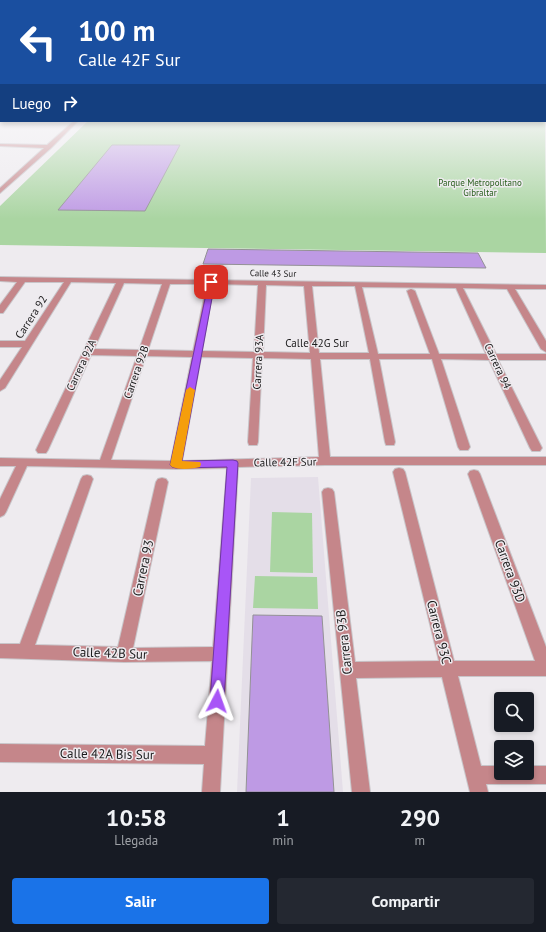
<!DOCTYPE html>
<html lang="es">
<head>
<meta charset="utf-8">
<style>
	:root { --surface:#171b24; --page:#242831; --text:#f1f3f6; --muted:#9ea1a6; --accent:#1a73e8 }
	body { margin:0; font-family:"PT Sans",sans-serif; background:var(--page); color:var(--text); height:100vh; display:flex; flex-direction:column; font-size:15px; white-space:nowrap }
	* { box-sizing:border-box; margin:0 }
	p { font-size:13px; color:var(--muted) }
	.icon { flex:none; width:22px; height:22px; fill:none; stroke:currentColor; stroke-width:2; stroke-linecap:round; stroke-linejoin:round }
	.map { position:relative; height:792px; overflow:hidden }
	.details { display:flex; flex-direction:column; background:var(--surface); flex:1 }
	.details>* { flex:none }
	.banner { position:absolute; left:0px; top:0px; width:546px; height:122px; box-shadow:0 2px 6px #0003; background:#1a4fa0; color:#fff; overflow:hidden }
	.fabs { position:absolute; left:494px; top:692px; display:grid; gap:8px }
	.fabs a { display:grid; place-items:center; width:40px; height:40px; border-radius:4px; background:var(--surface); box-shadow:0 2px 6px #0003; font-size:20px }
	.pin { position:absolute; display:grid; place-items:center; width:34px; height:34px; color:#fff; margin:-17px; border-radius:8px; box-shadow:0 2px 6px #0006 }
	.me { position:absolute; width:44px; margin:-22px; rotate:4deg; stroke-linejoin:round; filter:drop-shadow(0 0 3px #0008) }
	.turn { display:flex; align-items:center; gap:14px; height:84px; padding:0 12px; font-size:18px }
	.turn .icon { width:52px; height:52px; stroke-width:2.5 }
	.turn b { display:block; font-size:28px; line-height:34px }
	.then { display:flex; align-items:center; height:38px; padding:0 12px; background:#0003; gap:8px; font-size:15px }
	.eta { display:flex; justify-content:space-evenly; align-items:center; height:68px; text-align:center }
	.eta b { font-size:24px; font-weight:800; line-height:28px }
	.action { display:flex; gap:8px; margin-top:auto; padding:8px 12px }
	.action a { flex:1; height:46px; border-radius:4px; background:var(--accent); color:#fff; font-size:16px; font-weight:800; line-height:46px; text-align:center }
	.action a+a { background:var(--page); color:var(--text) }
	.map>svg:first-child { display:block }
	.built { fill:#e4dee8 }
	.green { fill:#aad5a2 }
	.building { fill:#be9ae4; stroke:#939195 }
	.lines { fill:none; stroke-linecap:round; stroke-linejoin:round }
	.minor-casing { stroke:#c8c5c9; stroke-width:2 }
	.minor { fill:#c5868a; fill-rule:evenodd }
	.route { fill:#a855f7; stroke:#6d37a1 }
	.slow { fill:#f59e0b }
	.labels { text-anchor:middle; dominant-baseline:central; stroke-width:3; stroke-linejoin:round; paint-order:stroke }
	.far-park-label { font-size:9px; fill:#265c1a; stroke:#eeebef }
	.far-street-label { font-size:9px; fill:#1b1a1b; stroke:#eeebef }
	.street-label { font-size:11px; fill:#1b1a1b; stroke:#eeebef }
	.near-street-label { font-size:13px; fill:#1b1a1b; stroke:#eeebef }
</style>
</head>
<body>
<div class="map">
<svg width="546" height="792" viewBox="0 0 546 792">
	<rect width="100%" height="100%" fill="#eeebef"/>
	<path class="built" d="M 318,477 L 343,792 L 237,792 L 251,478 Z"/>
	<g class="green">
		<path d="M 545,109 L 546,253 L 0,245 L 0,206 L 88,121 L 545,121 Z"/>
		<path d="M 272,512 L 312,513 L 313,573 L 270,572 Z"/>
		<path d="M 255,576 L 317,577 L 318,609 L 253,608 Z"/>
	</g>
	<g class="building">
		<path d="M 112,145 L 180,145 L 145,211 L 58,210 Z"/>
		<path d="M 208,249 L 478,253 L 486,268 L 203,264 Z"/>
		<path d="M 253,615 L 322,616 L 334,792 L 246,792 Z"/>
	</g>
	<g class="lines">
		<g class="minor-casing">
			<g id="minor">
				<rect x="0" y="112" width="1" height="2"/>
				<path d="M 74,121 L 78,121 L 51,148 L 0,193 L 0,188 L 44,148 L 0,146 L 0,144 L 47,145 Z"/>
				<path d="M 0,277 L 546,285 L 546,289 L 515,289 L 546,341 L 546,352 L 541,349 L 507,289 L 463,288 L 496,354 L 546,354 L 546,360 L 498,360 L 542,448 L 540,451 L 532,451 L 530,448 L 489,360 L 441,359 L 470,447 L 468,450 L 460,450 L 458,447 L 432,359 L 379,359 L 395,442 L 394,445 L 386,445 L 385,442 L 370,359 L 320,359 L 330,457 L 546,457 L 546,465 L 325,465 L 238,467 L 220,792 L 202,792 L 204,764 L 0,762 L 0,744 L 205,746 L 212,661 L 124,662 L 0,658 L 0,644 L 20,644 L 81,479 L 83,476 L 87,475 L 91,476 L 93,479 L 35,645 L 118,647 L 156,482 L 158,479 L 162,478 L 166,479 L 168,482 L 133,648 L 213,647 L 227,468 L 176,469 L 27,466 L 6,512 L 4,515 L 0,517 L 0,499 L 16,466 L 0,466 L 0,458 L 100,460 L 137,356 L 91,355 L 48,450 L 46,453 L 38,453 L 36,450 L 116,283 L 71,282 L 5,388 L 0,391 L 0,380 L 22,347 L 0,347 L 0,341 L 25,341 L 64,282 L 25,282 L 3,313 L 0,313 L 0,305 L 17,282 L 0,281 ZM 124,283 L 162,284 L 139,350 L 94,349 ZM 170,284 L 207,284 L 193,351 L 148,350 ZM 214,284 L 258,285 L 254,352 L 202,351 ZM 266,285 L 304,286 L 310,353 L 263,352 ZM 312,286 L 355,286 L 369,353 L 319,353 ZM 362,287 L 456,288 L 486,354 L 439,354 L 415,291 L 411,289 L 407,291 L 430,354 L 378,354 ZM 146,356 L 192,357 L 171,461 L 111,460 ZM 201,357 L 253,358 L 248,442 L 249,445 L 257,445 L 258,442 L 262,358 L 311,359 L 319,457 L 182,461 Z"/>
				<path d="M 399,468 L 403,469 L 405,472 L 454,661 L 535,661 L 468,474 L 470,471 L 474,470 L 478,471 L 480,474 L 546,647 L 546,676 L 458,676 L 481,766 L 501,766 L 501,773 L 527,773 L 527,766 L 546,766 L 546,784 L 486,784 L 488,792 L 470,792 L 442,677 L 356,678 L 370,792 L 352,792 L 322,492 L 324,489 L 328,488 L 332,489 L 334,492 L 355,662 L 439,661 L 393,472 L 395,469 Z"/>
			</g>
		</g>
		<use href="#minor" class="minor"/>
	</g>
	<linearGradient id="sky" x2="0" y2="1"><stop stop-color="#72c3eb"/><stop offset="0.5" stop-color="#f7f6f8"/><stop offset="1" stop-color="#f7f6f8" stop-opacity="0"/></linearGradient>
	<rect width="546" height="219" fill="url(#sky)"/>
	<path class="route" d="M 209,280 L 215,282 L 182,461 L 233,460 L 237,461 L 238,463 L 224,701 L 222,706 L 217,708 L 212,706 L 210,701 L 227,467 L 176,468 L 172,467 L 170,465 Z"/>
	<path class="slow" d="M 190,387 L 195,390 L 182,461 L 200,462 L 201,464 L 200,467 C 192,469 180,470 172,467 L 170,465 L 186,390 Z"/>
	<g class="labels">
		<g class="far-park-label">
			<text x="480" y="182">Parque Metropolitano<tspan x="480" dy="10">Gibraltar</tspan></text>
		</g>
		<g class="far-street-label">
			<text transform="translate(273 273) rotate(1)">Calle 43 Sur</text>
		</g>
		<g class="street-label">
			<text transform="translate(31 317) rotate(-57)">Carrera 92</text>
			<text x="317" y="343">Calle 42G Sur</text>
			<text transform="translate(258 362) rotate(-87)">Carrera 93A</text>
			<text transform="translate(81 365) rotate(-65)">Carrera 92A</text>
			<text transform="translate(498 366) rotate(65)">Carrera 94</text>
			<text transform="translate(136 372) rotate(-71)">Carrera 92B</text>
			<text transform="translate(285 462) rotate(-1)">Calle 42F Sur</text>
		</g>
		<g class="near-street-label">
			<text transform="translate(143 568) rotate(-78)">Carrera 93</text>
			<text transform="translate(510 571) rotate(70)">Carrera 93D</text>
			<text transform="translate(439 632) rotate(76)">Carrera 93C</text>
			<text transform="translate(344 642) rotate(-96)">Carrera 93B</text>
			<text transform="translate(110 653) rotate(2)">Calle 42B Sur</text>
			<text transform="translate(107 754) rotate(1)">Calle 42A Bis Sur</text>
		</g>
	</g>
</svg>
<div class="fabs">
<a><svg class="icon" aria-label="search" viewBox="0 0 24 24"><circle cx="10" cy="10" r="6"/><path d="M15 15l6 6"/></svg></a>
<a><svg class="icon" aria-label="layers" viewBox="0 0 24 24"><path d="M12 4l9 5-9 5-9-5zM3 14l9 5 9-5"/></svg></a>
</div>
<div class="pin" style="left:211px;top:282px;background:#d93025"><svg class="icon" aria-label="arrive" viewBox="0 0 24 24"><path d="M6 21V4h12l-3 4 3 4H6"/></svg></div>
<svg class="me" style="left:217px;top:701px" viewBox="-20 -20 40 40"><path d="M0-17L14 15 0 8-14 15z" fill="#a855f7" stroke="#fff" stroke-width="4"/></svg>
<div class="banner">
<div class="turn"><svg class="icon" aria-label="left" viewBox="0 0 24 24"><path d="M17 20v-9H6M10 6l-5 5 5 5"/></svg><div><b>100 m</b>Calle 42F Sur</div></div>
<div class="then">Luego<svg class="icon" aria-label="right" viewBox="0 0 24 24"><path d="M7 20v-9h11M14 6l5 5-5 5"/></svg></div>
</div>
</div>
<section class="details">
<div class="eta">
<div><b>10:58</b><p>Llegada</p></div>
<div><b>1</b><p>min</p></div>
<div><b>290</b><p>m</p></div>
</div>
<div class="action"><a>Salir</a><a>Compartir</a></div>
</section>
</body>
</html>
